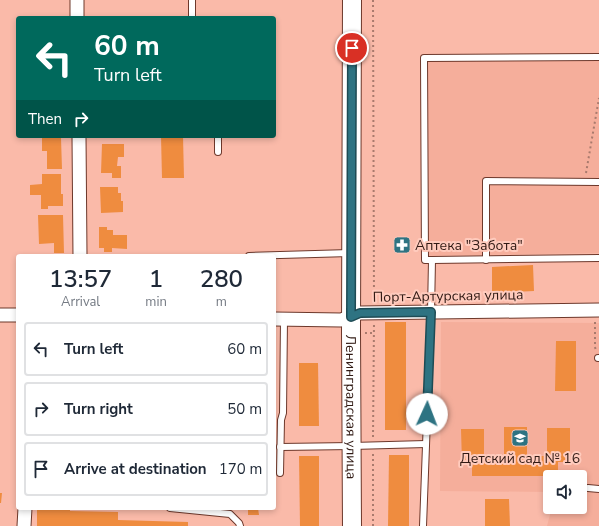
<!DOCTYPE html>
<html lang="en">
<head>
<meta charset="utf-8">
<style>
	:root { --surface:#fff; --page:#f2f2f3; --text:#1f2937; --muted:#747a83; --line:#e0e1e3 }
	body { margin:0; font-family:"Nunito Sans",sans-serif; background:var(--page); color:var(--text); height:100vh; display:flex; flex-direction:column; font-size:15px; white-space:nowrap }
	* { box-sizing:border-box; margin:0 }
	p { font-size:13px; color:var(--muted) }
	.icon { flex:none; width:22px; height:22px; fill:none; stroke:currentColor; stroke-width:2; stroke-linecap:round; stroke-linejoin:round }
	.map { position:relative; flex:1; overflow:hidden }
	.drawer { position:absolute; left:16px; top:254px; width:260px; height:256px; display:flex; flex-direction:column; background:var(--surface); border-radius:4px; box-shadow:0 2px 6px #0003 }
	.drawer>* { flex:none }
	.guide { position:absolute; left:16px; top:16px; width:260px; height:122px; border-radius:4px; box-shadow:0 2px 6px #0003; background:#00695c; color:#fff; overflow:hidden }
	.fabs { position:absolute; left:543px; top:470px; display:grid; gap:8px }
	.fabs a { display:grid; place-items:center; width:44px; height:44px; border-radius:4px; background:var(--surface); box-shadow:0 2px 6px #0003; font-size:20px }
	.pin { position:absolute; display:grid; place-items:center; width:34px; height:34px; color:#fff; margin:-17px; border:2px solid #fff; border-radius:50%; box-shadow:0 1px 4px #0007 }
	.me { position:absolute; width:44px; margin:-22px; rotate:2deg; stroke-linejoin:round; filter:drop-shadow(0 0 3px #0008) }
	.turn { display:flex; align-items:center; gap:14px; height:84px; padding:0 12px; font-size:18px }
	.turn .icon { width:52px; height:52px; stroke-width:2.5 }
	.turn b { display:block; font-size:28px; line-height:34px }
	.then { display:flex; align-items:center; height:38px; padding:0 12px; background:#0003; gap:8px; font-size:15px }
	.eta { display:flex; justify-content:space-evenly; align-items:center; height:68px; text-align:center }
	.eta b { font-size:24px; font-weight:600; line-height:28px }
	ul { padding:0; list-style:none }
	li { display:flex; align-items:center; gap:12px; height:54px; margin:0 8px 6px; padding:0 4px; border:2px solid var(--line); border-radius:4px }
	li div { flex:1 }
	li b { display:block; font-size:15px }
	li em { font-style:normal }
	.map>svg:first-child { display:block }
	.built { fill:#f5ae9b }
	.building { fill:#ef8c3f }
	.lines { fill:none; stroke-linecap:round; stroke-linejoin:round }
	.lane-casing { stroke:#6d382b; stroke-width:8 }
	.street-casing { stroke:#6d382b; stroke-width:15 }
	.secondary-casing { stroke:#6d382b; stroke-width:20 }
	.path { stroke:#a97a6d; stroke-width:2; stroke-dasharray:2 3; stroke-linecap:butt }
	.lane { stroke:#fff; stroke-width:6 }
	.street { stroke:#fff; stroke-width:13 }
	.secondary { stroke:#fff; stroke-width:18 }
	.route-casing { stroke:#1e4b54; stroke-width:10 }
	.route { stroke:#2e7382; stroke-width:7 }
	.labels { text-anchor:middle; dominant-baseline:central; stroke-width:4; stroke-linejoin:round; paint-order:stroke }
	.poi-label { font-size:14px; fill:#311a14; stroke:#ffcbbd; text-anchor:start }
	.street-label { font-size:14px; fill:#311a14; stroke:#ffcbbd }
</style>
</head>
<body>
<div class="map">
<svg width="599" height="526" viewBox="0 0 599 526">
	<rect width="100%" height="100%" fill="#fabaa9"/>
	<g class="built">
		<path d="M 599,53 L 599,253 L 425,256 L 421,57 Z"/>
		<path d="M 441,322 L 599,323 L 599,526 L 547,526 L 552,507 L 580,507 L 580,477 L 550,477 L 550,492 L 440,491 Z"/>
	</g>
	<g class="building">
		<path d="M 161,136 L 183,136 L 184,178 L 162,178 Z"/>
		<path d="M 42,138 L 61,138 L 62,169 L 47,169 L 47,151 L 42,151 Z"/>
		<path d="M 102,144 L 124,144 L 124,157 L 118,157 L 117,166 L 121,166 L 121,178 L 112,178 L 112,173 L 101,173 Z"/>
		<path d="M 42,174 L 61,174 L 61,194 L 63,194 L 63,206 L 48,206 L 48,209 L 41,209 L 41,195 L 30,195 L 30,185 L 42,184 Z"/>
		<path d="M 100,187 L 118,187 L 118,193 L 121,193 L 121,201 L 123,201 L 123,212 L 101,213 Z"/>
		<path d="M 38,215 L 63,215 L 64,253 L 54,253 L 54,243 L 39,244 Z"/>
		<path d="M 99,227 L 107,227 L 107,230 L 113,230 L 113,235 L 127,235 L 127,249 L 112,248 L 112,252 L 104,252 L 104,248 L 99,248 Z"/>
		<path d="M 533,265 L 534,291 L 492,293 L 492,267 Z"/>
		<rect x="385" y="322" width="21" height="108"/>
		<path d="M 556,341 L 576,341 L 576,391 L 555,391 Z"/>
		<path d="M 299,363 L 318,363 L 319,426 L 299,426 Z"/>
		<path d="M 504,427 L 527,427 L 527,456 L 547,456 L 547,428 L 570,428 L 570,462 L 558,462 L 558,476 L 472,476 L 472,463 L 462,463 L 461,429 L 484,429 L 484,456 L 504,456 Z"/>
		<path d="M 389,455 L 409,455 L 409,526 L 388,526 Z"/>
		<path d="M 299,456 L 319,456 L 319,526 L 300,526 Z"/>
		<path d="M 0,493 L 2,493 L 1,503 L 0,503 Z"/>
		<path d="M 485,499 L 509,499 L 510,526 L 485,526 Z"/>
		<path d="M 37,508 L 70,508 L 70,511 L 118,512 L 118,520 L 188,522 L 188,526 L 37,526 Z"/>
		<path d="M 248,508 L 258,508 L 259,515 L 248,515 Z"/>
	</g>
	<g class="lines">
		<g class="lane-casing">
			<g id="lane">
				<path d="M 192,0 L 192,18"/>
				<path d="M 218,136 L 218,152"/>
				<path d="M 249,256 L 350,253"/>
				<path d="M 432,260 L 599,258"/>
				<path d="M 486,260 L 486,181 L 599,182"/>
				<path d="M 598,358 L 599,358"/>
				<path d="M 280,447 L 352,446 L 426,444"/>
				<path d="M 280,473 L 281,420 L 283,413 L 284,319"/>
				<path d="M 588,488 L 599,489"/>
				<path d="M 170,508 L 230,514 L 239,523 L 240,526"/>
				<path d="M 423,526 L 431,312 L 432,260 L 425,260 L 424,58 L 599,57"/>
			</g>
		</g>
		<g class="street-casing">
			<g id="street">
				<path d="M 77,0 L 77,18"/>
				<path d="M 79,136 L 80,256"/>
				<path d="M 0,315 L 18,315"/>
				<path d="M 274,319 L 341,320 L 360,313 L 599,310"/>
				<path d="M 24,526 L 25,508"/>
			</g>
		</g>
		<g class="secondary-casing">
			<g id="secondary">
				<path id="s1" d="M 352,0 L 351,332 L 352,526"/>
			</g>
		</g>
		<g class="path">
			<path d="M 373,0 L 374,301"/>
			<path d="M 586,173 L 599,98"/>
			<path d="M 595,322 L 595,347 L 596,351"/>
			<path d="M 365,333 L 374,333"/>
			<path d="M 373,437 L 374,323"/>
			<path d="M 373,526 L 373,453"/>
		</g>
		<use href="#lane" class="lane"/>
		<use href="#street" class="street"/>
		<use href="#secondary" class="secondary"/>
	</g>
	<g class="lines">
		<g class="route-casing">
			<path id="route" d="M 352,48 L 351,317 L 360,313 L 431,312 L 427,414"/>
		</g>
		<use href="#route" class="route"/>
	</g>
	<defs>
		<g id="pharmacy-square" transform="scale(0.9)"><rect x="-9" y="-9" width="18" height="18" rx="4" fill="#2e7382" stroke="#ffcbbd"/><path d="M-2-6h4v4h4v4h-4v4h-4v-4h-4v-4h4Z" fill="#fff"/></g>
		<g id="school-square" transform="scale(0.9)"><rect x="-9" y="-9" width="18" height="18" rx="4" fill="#2e7382" stroke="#ffcbbd"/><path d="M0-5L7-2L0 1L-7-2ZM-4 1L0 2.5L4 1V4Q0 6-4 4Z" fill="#fff"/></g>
	</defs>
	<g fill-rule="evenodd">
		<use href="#pharmacy-square" x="402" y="245"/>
		<use href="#school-square" x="520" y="438"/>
	</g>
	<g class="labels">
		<g class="poi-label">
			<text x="415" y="245">Аптека "Забота"</text>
			<text x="520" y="458" text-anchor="middle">Детский сад № 16</text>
		</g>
		<g class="street-label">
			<text transform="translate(448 296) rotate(-1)">Порт-Артурская улица</text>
			<text stroke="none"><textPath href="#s1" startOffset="407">Ленинградская улица</textPath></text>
		</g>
	</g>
</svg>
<div class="fabs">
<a><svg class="icon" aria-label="sound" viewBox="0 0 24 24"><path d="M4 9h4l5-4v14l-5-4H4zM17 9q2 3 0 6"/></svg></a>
</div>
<div class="pin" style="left:352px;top:48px;background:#d93025"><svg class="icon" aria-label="arrive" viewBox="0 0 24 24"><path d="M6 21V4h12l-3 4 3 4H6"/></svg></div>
<svg class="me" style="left:427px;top:414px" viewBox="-20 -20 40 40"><circle r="19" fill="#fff"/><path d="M0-13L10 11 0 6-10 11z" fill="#2e7382"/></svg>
<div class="guide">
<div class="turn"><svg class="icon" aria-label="left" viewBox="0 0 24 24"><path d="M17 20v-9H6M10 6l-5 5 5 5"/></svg><div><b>60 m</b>Turn left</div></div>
<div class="then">Then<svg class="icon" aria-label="right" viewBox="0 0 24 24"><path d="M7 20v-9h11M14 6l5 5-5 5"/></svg></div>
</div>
<section class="drawer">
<div class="eta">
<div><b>13:57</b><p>Arrival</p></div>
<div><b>1</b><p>min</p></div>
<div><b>280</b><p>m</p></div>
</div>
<ul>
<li><svg class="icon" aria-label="left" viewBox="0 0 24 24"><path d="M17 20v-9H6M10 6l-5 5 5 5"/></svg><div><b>Turn left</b></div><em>60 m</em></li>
<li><svg class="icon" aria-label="right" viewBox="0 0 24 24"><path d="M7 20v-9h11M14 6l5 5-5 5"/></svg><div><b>Turn right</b></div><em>50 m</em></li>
<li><svg class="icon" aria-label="arrive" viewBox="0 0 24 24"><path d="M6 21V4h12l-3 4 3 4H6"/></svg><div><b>Arrive at destination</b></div><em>170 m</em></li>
</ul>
</section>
</div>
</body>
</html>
